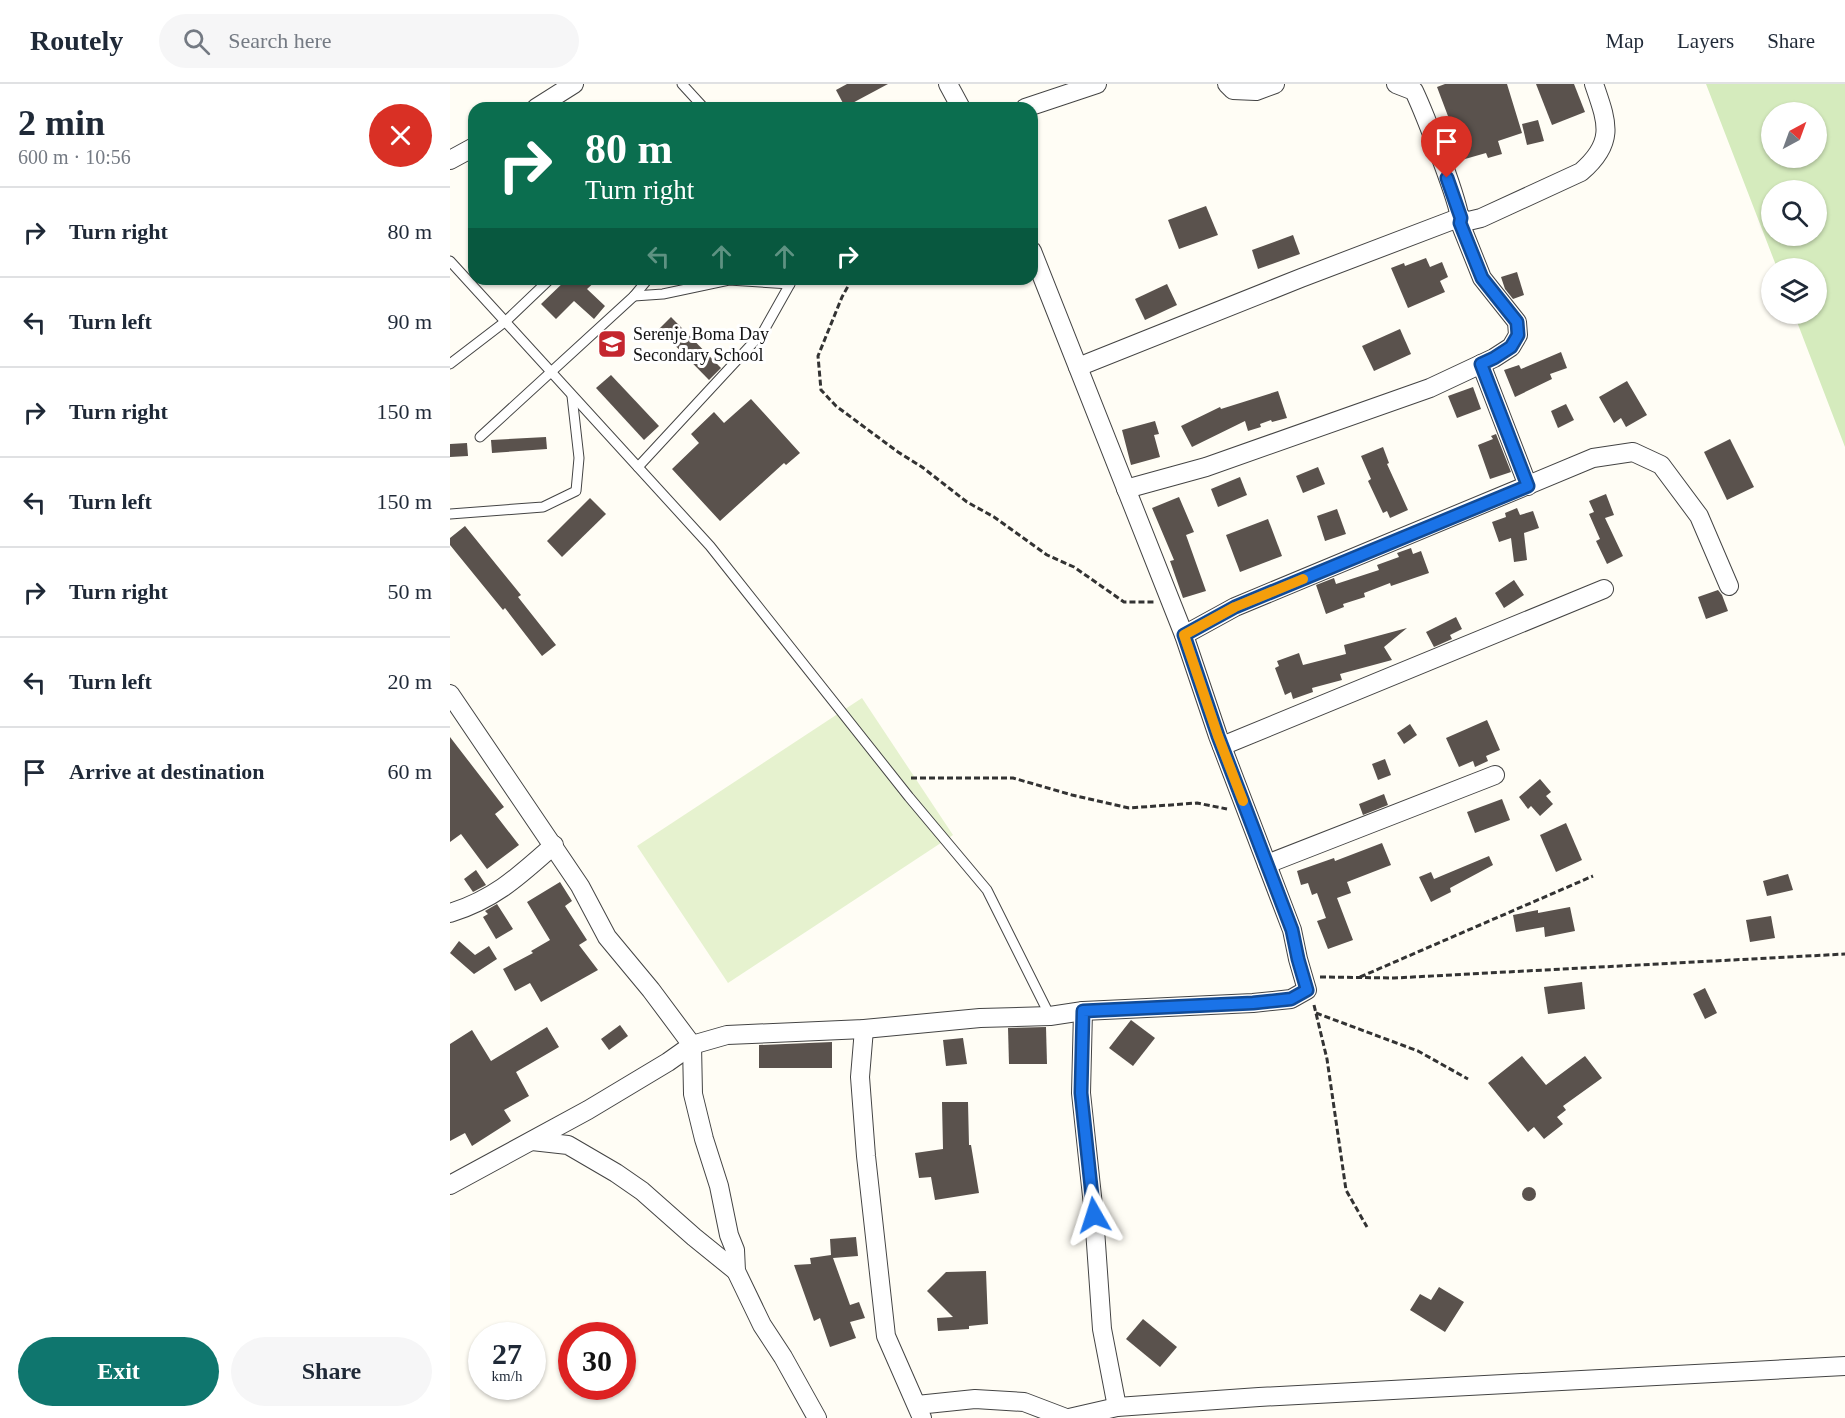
<!DOCTYPE html>
<html lang="en">
<head>
<meta charset="utf-8">
<style>
	:root { --surface:#fff; --page:#f6f6f7; --text:#1f2937; --muted:#747a83; --line:#e0e1e3; --accent:#0f766e }
	body { margin:0; font-family:Georgia,serif; background:var(--page); color:var(--text); height:100vh; display:flex; flex-direction:column; font-size:22px; white-space:nowrap }
	* { box-sizing:border-box; margin:0 }
	p { font-size:20px; color:var(--muted) }
	.icon { flex:none; width:33px; height:33px; fill:none; stroke:currentColor; stroke-width:2; stroke-linecap:round; stroke-linejoin:round }
	.map { position:relative; flex:1; overflow:hidden }
	.side { display:flex; flex-direction:column; background:var(--surface); width:450px }
	.side>* { flex:none }
	.hud { position:absolute; left:18px; top:18px; width:570px; height:183px; border-radius:18px; box-shadow:0 2px 4px #0004; background:#0b6e4f; color:#fff; overflow:hidden }
	.needle { width:39px; rotate:41deg }
	.fabs { position:absolute; left:1311px; top:18px; display:grid; gap:12px }
	.fabs a { display:grid; place-items:center; width:66px; height:66px; border-radius:50%; background:var(--surface); box-shadow:0 2px 4px #0004; font-size:30px }
	.speed { position:absolute; left:18px; top:1238px; display:flex; gap:12px; font-size:30px; font-weight:700; text-align:center }
	.speed>* { display:grid; place-content:center; width:78px; height:78px; border-radius:50%; background:var(--surface); box-shadow:0 2px 4px #0004; line-height:1 }
	.speed small { font-size:15px; font-weight:400 }
	.speed .limit { border:9px solid #d22; background:#fff; color:#111 }
	.pin { position:absolute; display:grid; place-items:center; width:51px; height:51px; color:#fff; margin:-62px -26px; border-radius:50% 50% 50% 0; rotate:-45deg; box-shadow:0 0 6px #0007 }
	.pin .icon { rotate:45deg }
	.me { position:absolute; width:66px; margin:-33px; rotate:354deg; stroke-linejoin:round; filter:drop-shadow(0 0 4px #0008) }
	.turn { display:flex; align-items:center; gap:21px; height:126px; padding:0 18px; font-size:27px }
	.turn .icon { width:78px; height:78px; stroke-width:2.5 }
	.turn b { display:block; font-size:42px; line-height:51px }
	.lanes { display:flex; align-items:center; height:57px; padding:0 18px; background:#0003; justify-content:center; gap:30px; direction:ltr }
	.lanes .off { opacity:.35 }
	.round { display:grid; place-items:center; flex:none; width:63px; height:63px; border-radius:32px; background:var(--page) }
	.summary { display:flex; align-items:center; justify-content:space-between; height:102px; padding:0 18px }
	h1 { font-size:36px; font-weight:700; line-height:45px }
	.button { display:flex; gap:12px; margin-top:auto; padding:12px 18px }
	.button a { flex:1; height:69px; border-radius:36px; background:var(--accent); color:#fff; font-size:24px; font-weight:700; line-height:69px; text-align:center }
	.button a+a { background:var(--page); color:var(--text) }
	ul { padding:0; list-style:none }
	li { display:flex; align-items:center; gap:18px; height:90px; padding:0 18px; border-top:2px solid var(--line) }
	li div { flex:1 }
	li b { display:block; font-size:22px }
	li em { font-style:normal }
	header { display:flex; align-items:center; gap:36px; box-sizing:border-box; height:84px; padding:0 30px; background:var(--surface); border-bottom:2px solid var(--line) }
	header strong { font-size:28px }
	nav { display:flex; gap:33px; margin-inline-start:auto; font-size:21px }
	.search { width:420px; height:54px; background:var(--page); display:flex; align-items:center; gap:15px; box-sizing:border-box; padding:0 21px; border-radius:33px; color:var(--muted); font-size:22px }
	main { display:flex; flex:1; min-height:0 }
	.map>svg:first-child { display:block }
	.green { fill:#d5ebbd; fill-rule:evenodd }
	.pitch { fill:#e6f2cf }
	.building { fill:#5a524d }
	.lines { fill:none; stroke-linecap:round; stroke-linejoin:round }
	.service-casing { stroke:#444; stroke-width:11 }
	.minor-casing { stroke:#444; stroke-width:20 }
	.path { stroke:#333; stroke-width:3; stroke-dasharray:6 3; stroke-linecap:butt }
	.service { stroke:#fff; stroke-width:9 }
	.minor { stroke:#fff; stroke-width:18 }
	.route-casing { stroke:#114b97; stroke-width:15 }
	.route { stroke:#1a73e8; stroke-width:10 }
	.slow { stroke:#f59e0b; stroke-width:10 }
	.labels { text-anchor:middle; dominant-baseline:central; stroke-width:6; stroke-linejoin:round; paint-order:stroke }
	.poi-label { font-size:18px; fill:#111; stroke:#fff; text-anchor:start }
</style>
</head>
<body>
<header>
<strong>Routely</strong>
<div class="search"><svg class="icon" aria-label="search" viewBox="0 0 24 24"><circle cx="10" cy="10" r="6"/><path d="M15 15l6 6"/></svg>Search here</div>
<nav><a>Map</a><a>Layers</a><a>Share</a></nav>
</header>
<main>
<section class="side">
<div class="summary"><div><h1>2 min</h1><p>600 m · 10:56</p></div><a class="round" style="background:#d93025;color:#fff"><svg class="icon" aria-label="close" viewBox="0 0 24 24"><path d="M6 6l12 12M18 6L6 18"/></svg></a></div>
<ul>
<li><svg class="icon" aria-label="right" viewBox="0 0 24 24"><path d="M7 20v-9h11M14 6l5 5-5 5"/></svg><div><b>Turn right</b></div><em>80 m</em></li>
<li><svg class="icon" aria-label="left" viewBox="0 0 24 24"><path d="M17 20v-9H6M10 6l-5 5 5 5"/></svg><div><b>Turn left</b></div><em>90 m</em></li>
<li><svg class="icon" aria-label="right" viewBox="0 0 24 24"><path d="M7 20v-9h11M14 6l5 5-5 5"/></svg><div><b>Turn right</b></div><em>150 m</em></li>
<li><svg class="icon" aria-label="left" viewBox="0 0 24 24"><path d="M17 20v-9H6M10 6l-5 5 5 5"/></svg><div><b>Turn left</b></div><em>150 m</em></li>
<li><svg class="icon" aria-label="right" viewBox="0 0 24 24"><path d="M7 20v-9h11M14 6l5 5-5 5"/></svg><div><b>Turn right</b></div><em>50 m</em></li>
<li><svg class="icon" aria-label="left" viewBox="0 0 24 24"><path d="M17 20v-9H6M10 6l-5 5 5 5"/></svg><div><b>Turn left</b></div><em>20 m</em></li>
<li><svg class="icon" aria-label="arrive" viewBox="0 0 24 24"><path d="M6 21V4h12l-3 4 3 4H6"/></svg><div><b>Arrive at destination</b></div><em>60 m</em></li>
</ul>
<div class="button"><a>Exit</a><a>Share</a></div>
</section>
<div class="map">
<svg width="1395" height="1334" viewBox="0 0 1395 1334">
	<rect width="100%" height="100%" fill="#fffdf5"/>
	<path class="green" d="M 1256,0 L 1395,0 L 1395,363 L 1344,230 L 1366,230 L 1366,184 L 1327,184 ZM 1322,28 L 1366,28 L 1366,74 L 1322,74 ZM 1322,106 L 1366,106 L 1366,152 L 1322,152 Z"/>
	<path class="pitch" d="M 412,614 L 503,751 L 278,899 L 187,762 Z"/>
	<g class="building">
		<path d="M 397,0 L 438,0 L 395,23 L 386,6 Z"/>
		<path d="M 995,0 L 1057,0 L 1072,49 L 1048,57 L 1052,70 L 1038,74 L 1036,69 L 1008,77 L 1000,49 L 1004,48 L 987,3 Z"/>
		<path d="M 1086,0 L 1124,0 L 1135,28 L 1102,41 Z"/>
		<path d="M 1088,36 L 1094,57 L 1077,61 L 1072,40 Z"/>
		<path d="M 756,122 L 768,151 L 729,165 L 718,136 Z"/>
		<path d="M 843,151 L 850,170 L 808,185 L 802,166 Z"/>
		<path d="M 976,174 L 980,183 L 992,178 L 998,193 L 990,197 L 995,208 L 958,224 L 941,184 L 954,179 L 955,182 Z"/>
		<path d="M 1067,188 L 1074,211 L 1063,215 L 1055,205 L 1051,193 Z"/>
		<path d="M 117,195 L 148,195 L 137,205 L 155,222 L 144,235 L 124,217 L 106,235 L 91,220 Z"/>
		<path d="M 717,200 L 727,221 L 695,236 L 685,215 Z"/>
		<path d="M 221,233 L 271,284 L 259,296 L 209,245 Z"/>
		<path d="M 950,245 L 961,270 L 924,287 L 912,262 Z"/>
		<path d="M 1111,268 L 1117,284 L 1100,290 L 1102,295 L 1065,313 L 1054,286 L 1069,281 L 1071,285 Z"/>
		<path d="M 161,291 L 209,342 L 194,356 L 146,304 Z"/>
		<path d="M 1177,297 L 1197,331 L 1176,343 L 1171,334 L 1164,339 L 1149,313 Z"/>
		<path d="M 1023,303 L 1031,325 L 1007,334 L 998,312 Z"/>
		<path d="M 828,307 L 837,334 L 822,338 L 821,336 L 810,340 L 811,343 L 798,347 L 795,337 L 742,363 L 731,342 L 770,323 L 771,325 Z"/>
		<path d="M 301,315 L 350,369 L 336,381 L 334,379 L 270,437 L 222,385 L 249,359 L 241,350 L 264,328 L 274,339 Z"/>
		<path d="M 1116,320 L 1124,336 L 1108,344 L 1101,327 Z"/>
		<path d="M 705,337 L 709,350 L 704,351 L 710,373 L 681,381 L 672,346 Z"/>
		<path d="M 1046,350 L 1061,388 L 1040,395 L 1028,361 L 1043,355 L 1041,352 Z"/>
		<path d="M 96,353 L 97,365 L 42,369 L 41,356 Z"/>
		<path d="M 1280,355 L 1304,403 L 1277,416 L 1254,368 Z"/>
		<path d="M 17,359 L 18,372 L 0,373 L 0,360 Z"/>
		<path d="M 933,363 L 939,379 L 937,380 L 958,426 L 940,434 L 937,427 L 933,429 L 918,397 L 921,395 L 911,372 Z"/>
		<path d="M 868,383 L 875,400 L 853,409 L 846,392 Z"/>
		<path d="M 790,393 L 797,411 L 768,423 L 761,405 Z"/>
		<path d="M 1156,410 L 1164,431 L 1155,434 L 1173,472 L 1157,480 L 1146,457 L 1150,455 L 1139,430 L 1144,428 L 1139,417 Z"/>
		<path d="M 729,413 L 744,448 L 736,451 L 756,507 L 733,514 L 720,477 L 724,476 L 702,424 Z"/>
		<path d="M 140,414 L 156,430 L 112,473 L 97,457 Z"/>
		<path d="M 1067,424 L 1070,431 L 1083,427 L 1089,444 L 1074,449 L 1077,476 L 1064,478 L 1061,454 L 1049,458 L 1042,438 L 1056,433 L 1055,429 Z"/>
		<path d="M 887,425 L 896,450 L 875,457 L 867,432 Z"/>
		<path d="M 818,435 L 832,472 L 790,488 L 776,451 Z"/>
		<path d="M 15,442 L 71,511 L 68,513 L 106,561 L 92,572 L 55,524 L 53,526 L 0,461 L 0,454 Z"/>
		<path d="M 961,464 L 963,470 L 971,467 L 979,489 L 941,502 L 940,499 L 914,509 L 915,513 L 893,520 L 894,523 L 876,530 L 866,501 L 884,494 L 886,500 L 929,486 L 927,481 L 949,473 L 947,469 Z"/>
		<path d="M 1064,496 L 1074,511 L 1054,524 L 1045,509 Z"/>
		<path d="M 1268,506 L 1272,511 L 1278,527 L 1256,535 L 1248,513 Z"/>
		<path d="M 1006,533 L 1012,545 L 1000,551 L 1002,555 L 984,563 L 976,548 Z"/>
		<path d="M 957,544 L 934,563 L 942,576 L 890,590 L 892,596 L 862,604 L 863,608 L 843,615 L 841,608 L 835,611 L 825,584 L 829,582 L 827,577 L 849,569 L 853,581 L 896,570 L 894,561 Z"/>
		<path d="M 1037,636 L 1050,666 L 1036,672 L 1038,677 L 1025,683 L 1023,677 L 1009,683 L 996,654 Z"/>
		<path d="M 960,640 L 967,651 L 954,660 L 947,649 Z"/>
		<path d="M 0,653 L 54,723 L 45,730 L 69,761 L 37,785 L 11,750 L 0,758 Z"/>
		<path d="M 935,675 L 941,691 L 928,696 L 922,680 Z"/>
		<path d="M 1090,695 L 1101,708 L 1096,712 L 1103,720 L 1090,732 L 1081,722 L 1078,725 L 1069,713 Z"/>
		<path d="M 934,710 L 938,721 L 913,731 L 909,720 Z"/>
		<path d="M 1052,715 L 1060,736 L 1025,749 L 1017,728 Z"/>
		<path d="M 1116,739 L 1132,776 L 1106,788 L 1090,751 Z"/>
		<path d="M 932,759 L 941,781 L 897,798 L 901,809 L 887,814 L 903,856 L 878,865 L 867,837 L 876,834 L 867,809 L 862,811 L 858,799 L 851,801 L 847,787 L 884,774 L 885,777 Z"/>
		<path d="M 1039,772 L 1043,781 L 1000,804 L 1001,808 L 981,818 L 969,793 L 981,788 L 984,795 Z"/>
		<path d="M 26,786 L 36,801 L 23,808 L 14,795 Z"/>
		<path d="M 1338,790 L 1343,806 L 1317,812 L 1313,797 Z"/>
		<path d="M 110,798 L 122,817 L 115,822 L 137,856 L 129,861 L 148,886 L 91,918 L 80,899 L 65,907 L 53,885 L 83,869 L 81,867 L 100,856 L 77,818 Z"/>
		<path d="M 47,820 L 63,845 L 46,855 L 33,833 L 38,830 L 35,827 Z"/>
		<path d="M 1120,823 L 1125,847 L 1095,853 L 1094,843 L 1066,848 L 1063,831 L 1088,826 L 1088,829 Z"/>
		<path d="M 1321,832 L 1325,854 L 1300,858 L 1296,836 Z"/>
		<path d="M 9,857 L 25,871 L 39,862 L 47,875 L 24,890 L 0,869 Z"/>
		<path d="M 1132,898 L 1135,925 L 1098,930 L 1094,903 Z"/>
		<path d="M 1255,904 L 1267,929 L 1255,935 L 1243,910 Z"/>
		<path d="M 681,936 L 705,954 L 683,982 L 659,964 Z"/>
		<path d="M 170,941 L 178,952 L 159,966 L 151,955 Z"/>
		<path d="M 97,943 L 109,963 L 66,988 L 79,1012 L 54,1026 L 61,1037 L 22,1062 L 15,1049 L 0,1057 L 0,960 L 22,946 L 41,977 Z"/>
		<path d="M 596,943 L 597,980 L 559,980 L 558,944 Z"/>
		<path d="M 513,954 L 517,980 L 496,982 L 493,956 Z"/>
		<path d="M 382,958 L 382,984 L 309,984 L 309,961 Z"/>
		<path d="M 1072,972 L 1096,1001 L 1135,972 L 1152,994 L 1113,1022 L 1116,1026 L 1107,1033 L 1113,1040 L 1094,1055 L 1084,1043 L 1078,1048 L 1038,999 Z"/>
		<path d="M 492,1018 L 518,1018 L 519,1061 L 521,1061 L 529,1109 L 485,1116 L 481,1093 L 469,1094 L 465,1069 L 493,1065 Z"/>
		<circle cx="1079" cy="1110" r="7"/>
		<path d="M 406,1153 L 408,1172 L 383,1174 L 400,1221 L 409,1218 L 415,1234 L 400,1238 L 406,1254 L 380,1263 L 370,1234 L 364,1237 L 344,1181 L 361,1180 L 360,1174 L 381,1171 L 380,1155 Z"/>
		<path d="M 536,1187 L 538,1240 L 519,1242 L 519,1245 L 488,1247 L 487,1234 L 503,1233 L 477,1207 L 496,1188 Z"/>
		<path d="M 989,1203 L 1014,1218 L 995,1248 L 960,1226 L 970,1210 L 981,1216 Z"/>
		<path d="M 693,1235 L 727,1263 L 710,1283 L 676,1255 Z"/>
	</g>
	<g class="lines">
		<g class="service-casing">
			<g id="service">
				<path d="M 232,0 L 254,24"/>
				<path d="M 0,177 L 260,462 L 459,713 L 537,806 L 600,932"/>
				<path d="M 184,212 L 213,210 L 279,196 L 340,200"/>
				<path d="M 0,280 L 56,237 L 100,195"/>
				<path d="M 30,353 L 184,212 L 198,195"/>
				<path d="M 188,383 L 313,248 L 340,200 L 341,195"/>
				<path d="M 0,430 L 93,423 L 126,407 L 129,374 L 122,312"/>
			</g>
		</g>
		<g class="minor-casing">
			<g id="minor">
				<path d="M 498,0 L 511,24"/>
				<path d="M 777,0 L 783,6 L 806,7 L 825,0"/>
				<path d="M 86,24 L 124,0"/>
				<path d="M 575,24 L 647,0"/>
				<path d="M 0,76 L 24,63"/>
				<path d="M 1010,139 L 1031,134 L 1131,88 C 1166,58 1157,38 1144,0"/>
				<path d="M 1031,280 L 1078,402"/>
				<path d="M 628,283 L 851,194 L 1011,133"/>
				<path d="M 676,405 L 756,383 L 980,304 L 1044,274 L 1061,263 L 1068,251 L 1067,238 L 1032,194 L 1010,139 C 1012,124 973,26 964,7 L 946,0"/>
				<path d="M 734,551 L 785,523 L 1143,374 L 1183,368 L 1211,381 L 1249,432 L 1279,502"/>
				<path d="M 0,610 L 130,802 L 157,853 L 201,906 L 242,961 L 243,1010 L 254,1055 L 269,1102 L 279,1151 L 285,1166 L 286,1187 L 312,1241 L 333,1273 L 367,1334"/>
				<path d="M 772,662 L 1154,505"/>
				<path d="M 817,780 L 1045,691"/>
				<path d="M 0,829 C 45,815 69,792 104,761"/>
				<path d="M 633,927 L 631,1009 L 644,1131 L 652,1245 L 667,1323"/>
				<path d="M 414,945 L 410,993 L 416,1072 L 436,1252 L 472,1334"/>
				<path d="M 82,1057 L 118,1061 L 166,1089 L 192,1107 L 244,1153 L 286,1187"/>
				<path d="M 0,1101 L 138,1026 L 218,978 L 242,961 L 277,951 L 414,945 L 530,934 L 600,932 L 633,927 L 803,919 L 841,915 L 857,906 L 848,875 L 842,846 L 768,652 L 734,551 L 582,167"/>
				<path d="M 467,1321 L 525,1315 L 574,1318 L 616,1334"/>
				<path d="M 619,1334 L 667,1323 L 809,1313 L 1395,1282"/>
			</g>
		</g>
		<g class="path">
			<path d="M 402,195 L 392,213 L 368,272 L 371,306 L 386,322 L 448,368 L 472,383 L 517,418 L 544,433 L 597,471 L 624,483 L 674,518 L 704,518"/>
			<path d="M 461,694 L 563,694 L 622,711 L 679,724 L 747,719 L 777,725"/>
			<path d="M 870,893 L 944,894 L 1395,870"/>
			<path d="M 910,893 L 1143,792"/>
			<path d="M 864,921 L 877,975 L 896,1106 L 917,1143"/>
			<path d="M 866,929 L 968,967 L 1018,995"/>
		</g>
		<use href="#service" class="service"/>
		<use href="#minor" class="minor"/>
	</g>
	<g class="lines">
		<g class="route-casing">
			<path id="route" d="M 644,1131 L 631,1009 L 633,927 L 803,919 L 841,915 L 857,906 L 848,875 L 842,846 L 768,652 L 734,551 L 785,523 L 1078,402 L 1031,280 L 1044,274 L 1061,263 L 1068,251 L 1067,238 L 1032,194 L 1010,139 L 1011,134 L 997,94"/>
		</g>
		<use href="#route" class="route"/>
		<path class="slow" d="M 793,717 L 768,652 L 734,551 L 785,523 L 853,495"/>
	</g>
	<defs>
		<g id="school-square" transform="scale(1.5)"><rect x="-9" y="-9" width="18" height="18" rx="4" fill="#c4262e" stroke="#fff"/><path d="M0-5L7-2L0 1L-7-2ZM-4 1L0 2.5L4 1V4Q0 6-4 4Z" fill="#fff"/></g>
	</defs>
	<g fill-rule="evenodd">
		<use href="#school-square" x="162" y="260"/>
	</g>
	<g class="labels">
		<g class="poi-label">
			<text x="183" y="250">Serenje Boma Day<tspan x="183" dy="21">Secondary School</tspan></text>
		</g>
	</g>
</svg>
<div class="fabs">
<a><svg class="needle" viewBox="-14 -14 28 28"><path d="M0-13l5 13h-10z" fill="#e53935"/><path d="M0 13l5-13h-10z" fill="#747a83"/></svg></a>
<a><svg class="icon" aria-label="search" viewBox="0 0 24 24"><circle cx="10" cy="10" r="6"/><path d="M15 15l6 6"/></svg></a>
<a><svg class="icon" aria-label="layers" viewBox="0 0 24 24"><path d="M12 4l9 5-9 5-9-5zM3 14l9 5 9-5"/></svg></a>
</div>
<div class="speed"><div>27<small>km/h</small></div><div class="limit">30</div></div>
<div class="pin" style="left:997px;top:94px;background:#d93025"><svg class="icon" aria-label="arrive" viewBox="0 0 24 24"><path d="M6 21V4h12l-3 4 3 4H6"/></svg></div>
<svg class="me" style="left:644px;top:1131px" viewBox="-20 -20 40 40"><path d="M0-17L14 15 0 8-14 15z" fill="#1a73e8" stroke="#fff" stroke-width="4"/></svg>
<div class="hud">
<div class="turn"><svg class="icon" aria-label="right" viewBox="0 0 24 24"><path d="M7 20v-9h11M14 6l5 5-5 5"/></svg><div><b>80 m</b>Turn right</div></div>
<div class="lanes"><svg class="icon off" aria-label="left" viewBox="0 0 24 24"><path d="M17 20v-9H6M10 6l-5 5 5 5"/></svg><svg class="icon off" aria-label="ahead" viewBox="0 0 24 24"><path d="M12 20V5M6 11l6-6 6 6"/></svg><svg class="icon off" aria-label="ahead" viewBox="0 0 24 24"><path d="M12 20V5M6 11l6-6 6 6"/></svg><svg class="icon" aria-label="right" viewBox="0 0 24 24"><path d="M7 20v-9h11M14 6l5 5-5 5"/></svg></div>
</div>
</div>
</main>
</body>
</html>
